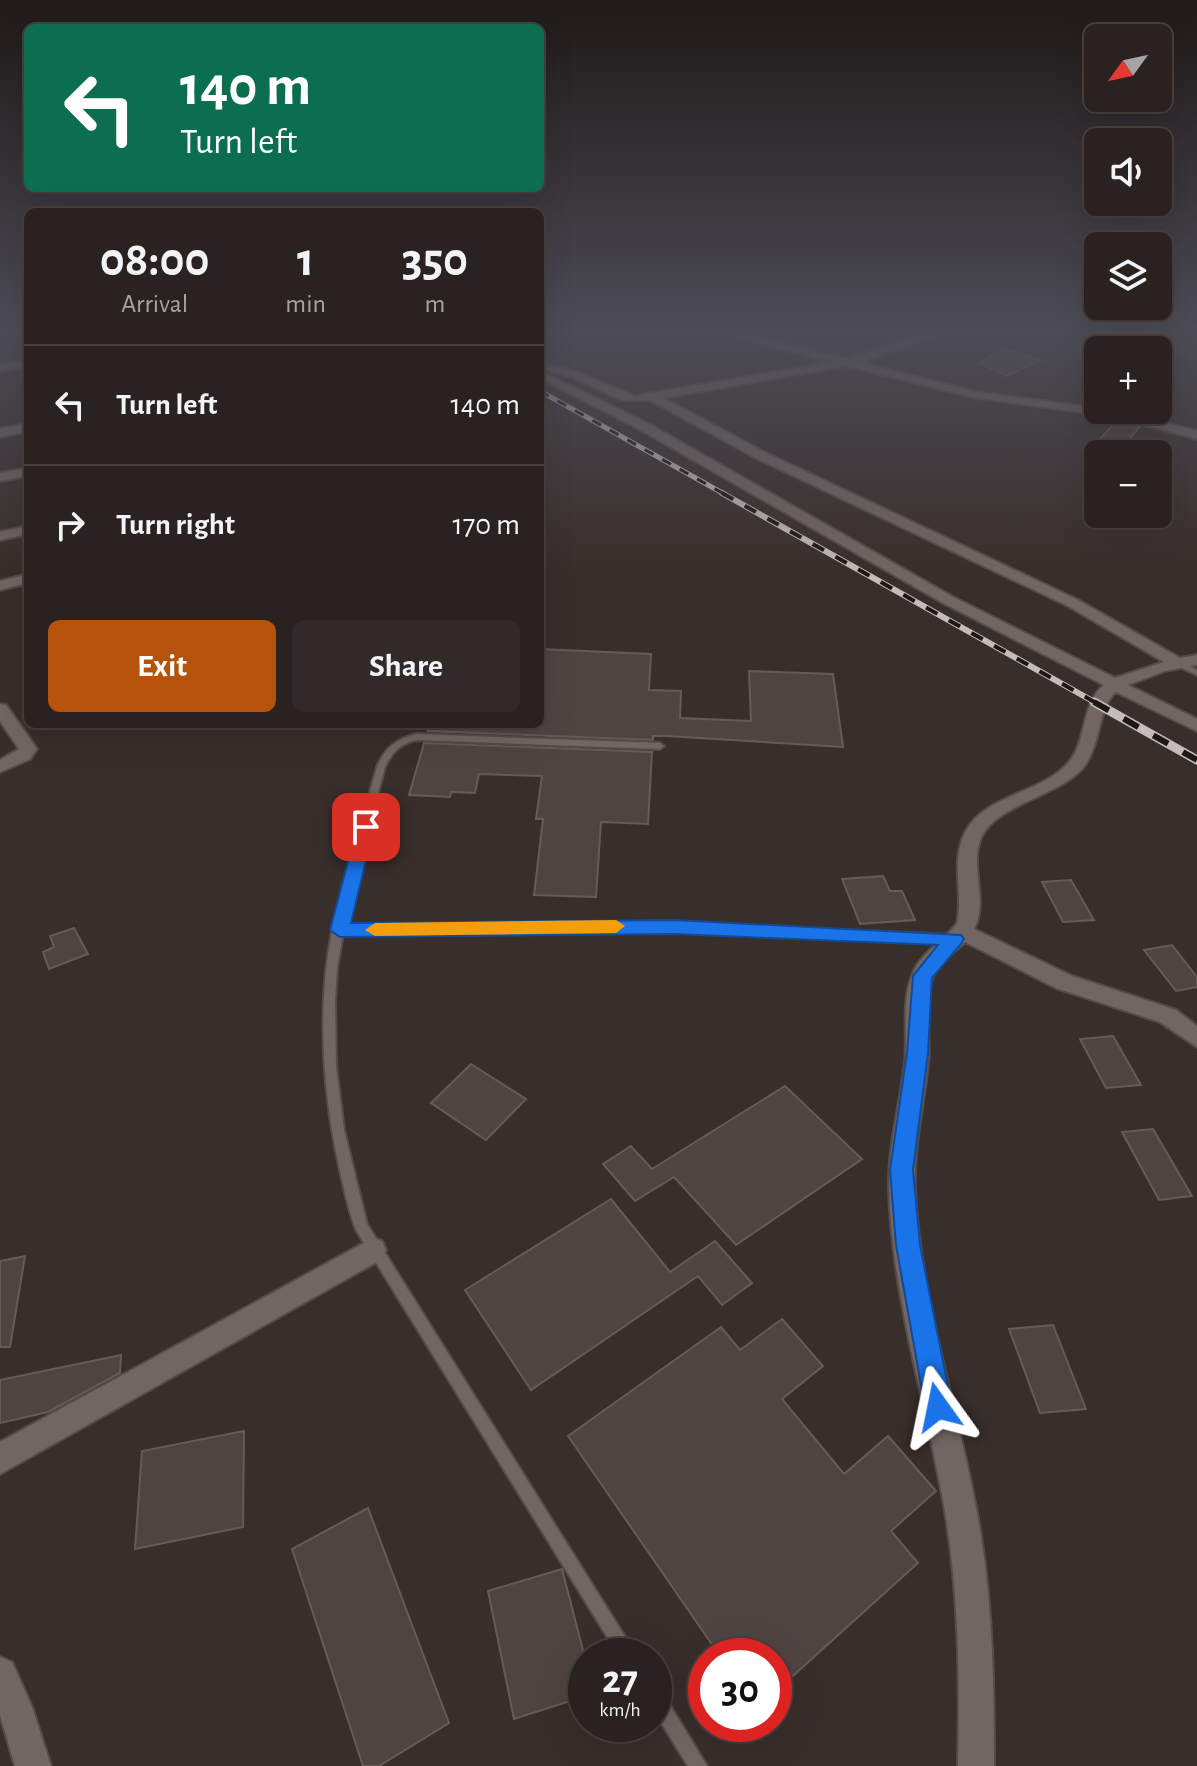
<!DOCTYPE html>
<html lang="en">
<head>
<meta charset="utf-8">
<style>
	:root { --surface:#2a2220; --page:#322a29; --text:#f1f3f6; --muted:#a5a4a5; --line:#463f3e; --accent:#b45309 }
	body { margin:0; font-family:"Alegreya Sans",sans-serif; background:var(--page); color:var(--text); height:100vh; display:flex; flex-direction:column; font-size:30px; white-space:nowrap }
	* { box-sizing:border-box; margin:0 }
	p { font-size:26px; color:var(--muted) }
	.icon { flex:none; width:44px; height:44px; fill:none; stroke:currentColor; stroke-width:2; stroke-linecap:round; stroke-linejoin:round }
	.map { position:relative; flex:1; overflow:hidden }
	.panel { position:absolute; left:24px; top:208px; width:520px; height:520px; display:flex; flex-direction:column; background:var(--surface); border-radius:12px; box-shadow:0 8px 32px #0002,0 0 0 2px var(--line) }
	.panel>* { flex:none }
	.banner { position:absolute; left:24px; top:24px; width:520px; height:168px; border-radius:12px; box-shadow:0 8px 32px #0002,0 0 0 2px var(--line); background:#0b6e4f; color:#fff; overflow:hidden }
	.needle { width:52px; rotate:237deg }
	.buttons { position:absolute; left:1084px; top:24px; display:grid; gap:16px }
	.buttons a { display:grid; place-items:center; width:88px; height:88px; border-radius:12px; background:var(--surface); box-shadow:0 8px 32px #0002,0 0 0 2px var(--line); font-size:40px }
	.speed { position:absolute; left:568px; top:1638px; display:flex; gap:16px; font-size:40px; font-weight:700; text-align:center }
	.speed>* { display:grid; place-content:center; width:104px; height:104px; border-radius:50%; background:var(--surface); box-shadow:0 8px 32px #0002,0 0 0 2px var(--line); line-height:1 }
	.speed small { font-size:20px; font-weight:400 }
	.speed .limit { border:12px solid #d22; background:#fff; color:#111 }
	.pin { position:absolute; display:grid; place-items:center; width:68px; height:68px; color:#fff; margin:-34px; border-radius:16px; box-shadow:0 4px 12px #0006 }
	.me { position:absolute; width:88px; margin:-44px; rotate:348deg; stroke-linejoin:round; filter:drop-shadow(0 0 6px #0008) }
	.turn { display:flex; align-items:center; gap:28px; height:168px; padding:0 24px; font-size:36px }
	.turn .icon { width:104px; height:104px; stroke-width:2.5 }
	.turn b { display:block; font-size:56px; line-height:68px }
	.eta { display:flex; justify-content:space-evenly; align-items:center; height:136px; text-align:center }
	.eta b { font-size:48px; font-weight:600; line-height:56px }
	.button { display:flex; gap:16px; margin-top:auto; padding:16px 24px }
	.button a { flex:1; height:92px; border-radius:12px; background:var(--accent); color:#fff; font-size:32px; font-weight:600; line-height:92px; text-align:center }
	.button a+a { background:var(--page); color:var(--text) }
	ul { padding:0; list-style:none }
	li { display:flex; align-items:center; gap:24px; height:120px; padding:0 24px; border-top:2px solid var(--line) }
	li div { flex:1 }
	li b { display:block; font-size:30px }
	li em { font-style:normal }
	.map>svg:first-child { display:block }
	.building { fill:#4f4441; stroke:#655b57; stroke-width:2 }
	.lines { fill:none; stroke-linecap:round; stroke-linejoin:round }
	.lane-casing { stroke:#554c4a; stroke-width:4 }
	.street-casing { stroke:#554c4a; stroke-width:4 }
	.lane { fill:#716662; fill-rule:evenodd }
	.street { fill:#716662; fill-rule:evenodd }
	.rail-far2-casing { stroke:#c5bdbb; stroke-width:5 }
	.rail-far1-casing { stroke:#c5bdbb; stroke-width:6 }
	.rail-casing { stroke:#c5bdbb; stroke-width:9 }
	.rail-far2 { stroke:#1c1716; stroke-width:3; stroke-dasharray:10; stroke-linecap:butt }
	.rail-far1 { stroke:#1c1716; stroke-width:4; stroke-dasharray:13; stroke-linecap:butt }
	.rail { stroke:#1c1716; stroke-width:6; stroke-dasharray:17; stroke-linecap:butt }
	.route { fill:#1a73e8; stroke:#114b97; stroke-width:2 }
	.slow { fill:#f59e0b }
</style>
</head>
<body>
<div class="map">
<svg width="1197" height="1766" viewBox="0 0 1197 1766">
	<rect width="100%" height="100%" fill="#382e2b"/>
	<g class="building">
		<path d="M 1003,349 L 1041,360 L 1007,376 L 979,363 Z"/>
		<path d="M 1117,420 L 1140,426 L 1125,445 L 1100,439 Z"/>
		<path d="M 540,649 L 651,654 L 649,690 L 681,691 L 680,718 L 751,721 L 749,671 L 833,674 L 843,747 L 667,736 L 653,736 L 653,740 L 428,731 L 430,724 L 540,724 Z"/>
		<path d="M 424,743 L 652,752 L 648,824 L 601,822 L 596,897 L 534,895 L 543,819 L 536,819 L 542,776 L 479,774 L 475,793 L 451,792 L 450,797 L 409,795 Z"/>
		<path d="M 883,876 L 890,891 L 902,891 L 915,920 L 860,924 L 842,879 Z"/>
		<path d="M 1071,880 L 1094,920 L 1063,922 L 1042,882 Z"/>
		<path d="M 74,928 L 88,954 L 49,969 L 43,952 L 54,947 L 50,936 Z"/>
		<path d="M 1172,945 L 1197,977 L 1197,987 L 1176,991 L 1144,950 Z"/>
		<path d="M 1113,1036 L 1141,1085 L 1106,1088 L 1080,1039 Z"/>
		<path d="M 471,1064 L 526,1099 L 486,1140 L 431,1103 Z"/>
		<path d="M 785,1086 L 862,1159 L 736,1245 L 674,1177 L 635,1201 L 603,1164 L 631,1146 L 652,1169 Z"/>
		<path d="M 1153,1129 L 1192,1196 L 1159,1200 L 1122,1132 Z"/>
		<path d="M 611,1199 L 670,1272 L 715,1241 L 752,1283 L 722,1305 L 698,1276 L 531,1390 L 465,1290 Z"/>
		<path d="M 25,1256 L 10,1347 L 0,1347 L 0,1261 Z"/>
		<path d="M 782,1319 L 823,1366 L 782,1399 L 844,1474 L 888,1436 L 936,1491 L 891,1531 L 918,1563 L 774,1693 L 774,1656 L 720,1656 L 568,1436 L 721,1327 L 740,1350 Z"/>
		<path d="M 1053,1325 L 1086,1409 L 1040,1413 L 1009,1329 Z"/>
		<path d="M 121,1355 L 120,1373 L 48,1412 L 0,1423 L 0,1380 Z"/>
		<path d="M 244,1431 L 243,1527 L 135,1549 L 142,1451 Z"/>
		<path d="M 368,1508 L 449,1723 L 379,1766 L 363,1766 L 292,1549 Z"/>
		<path d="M 562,1569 L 586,1662 L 586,1696 L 514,1719 L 488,1591 Z"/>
	</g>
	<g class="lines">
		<g class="lane-casing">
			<g id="lane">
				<path d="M 1173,660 L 1179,660 L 1197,670 L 1197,675 L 1173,664 Z"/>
				<path d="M 416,734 L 660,743 L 664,746 L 660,749 L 416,740 C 400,744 392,752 385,767 L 358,867 L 344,926 L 674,923 L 954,935 L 958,936 L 959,939 L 958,942 L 954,943 L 674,931 L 343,934 L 337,968 L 335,1001 L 336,1066 L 344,1130 L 367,1224 L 637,1656 L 619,1656 L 356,1230 C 346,1204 341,1174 335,1147 C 324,1088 320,1029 326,970 C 334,901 358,834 377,767 C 385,748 396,739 416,734 Z"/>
				<path d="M 654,1686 L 660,1689 L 707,1766 L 688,1766 L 654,1711 Z"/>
			</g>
		</g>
		<g class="street-casing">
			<g id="street">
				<path d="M 719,332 L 736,332 L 846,359 L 931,332 L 946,332 L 859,362 L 977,392 L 1118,411 L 1197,431 L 1197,439 L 1117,417 L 977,398 L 846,366 L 663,398 L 764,452 L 1078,600 L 1180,658 L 1197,655 L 1197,665 L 1165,671 L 1128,685 L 1197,719 L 1197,731 L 1116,692 C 1098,706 1101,748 1082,769 C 1058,796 995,805 981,838 C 969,867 989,900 974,929 L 1072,976 L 1176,1010 L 1197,1026 L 1197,1047 L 1160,1022 L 1056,988 L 965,942 C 955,952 941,960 935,972 C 923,993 931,1038 928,1063 C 924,1105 913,1147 915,1189 C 920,1307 963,1420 981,1536 C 993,1612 994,1689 994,1766 L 958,1766 C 960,1677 959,1588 943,1500 C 924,1397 892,1294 889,1189 C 888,1146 900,1105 905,1063 C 908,1034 901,999 913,973 C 922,951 944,942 957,923 C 963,897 953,868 961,843 C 975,792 1045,797 1072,758 C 1087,736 1082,702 1104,685 L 943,603 L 641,430 L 540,378 L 540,371 L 649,424 L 953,597 L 1115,678 L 1164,662 L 1068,606 L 756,458 L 650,400 L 622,400 L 574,378 L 540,368 L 540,362 L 582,374 L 635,396 L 831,362 Z"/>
				<path d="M 28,360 L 28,366 L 0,371 L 0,365 Z"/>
				<path d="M 28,423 L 28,431 L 0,437 L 0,429 Z"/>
				<path d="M 28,468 L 28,476 L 0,481 L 0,473 Z"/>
				<path d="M 28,526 L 28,534 L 0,540 L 0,532 Z"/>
				<path d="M 28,574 L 28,583 L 0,590 L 0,581 Z"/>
				<path d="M 0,704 L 6,705 L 37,749 L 30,759 L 0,772 L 0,760 L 19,749 L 0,721 Z"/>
				<path d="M 373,1238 L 382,1241 L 386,1250 L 382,1259 L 0,1474 L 0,1442 Z"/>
				<path d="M 0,1657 L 12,1662 L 32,1707 L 51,1766 L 15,1766 L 0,1715 Z"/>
			</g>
		</g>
		<use href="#lane" class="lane"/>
		<use href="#street" class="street"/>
		<g class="rail-far2-casing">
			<path id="rail-far2" d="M 540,391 L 726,495"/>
		</g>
		<g class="rail-far1-casing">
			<path id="rail-far1" d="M 722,493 L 1098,704"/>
		</g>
		<g class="rail-casing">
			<path id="rail" d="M 1094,702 L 1197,760"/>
		</g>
		<use href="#rail-far2" class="rail-far2"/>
		<use href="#rail-far1" class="rail-far1"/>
		<use href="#rail" class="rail"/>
	</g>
	<linearGradient id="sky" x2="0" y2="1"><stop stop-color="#1f1918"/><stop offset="0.57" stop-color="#4d4c55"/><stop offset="1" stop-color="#4d4c55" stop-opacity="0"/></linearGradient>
	<rect width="1197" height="579" fill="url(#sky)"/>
	<path class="route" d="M 366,821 L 374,827 L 351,923 L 674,920 L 961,935 L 964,939 L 961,944 L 932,978 L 928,1053 L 913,1170 L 920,1245 L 952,1407 L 948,1416 L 938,1420 L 929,1416 L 925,1407 L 896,1245 L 890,1170 L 907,1053 L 913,976 L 938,945 L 674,934 L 340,937 L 330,930 L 357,827 Z"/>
	<path class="slow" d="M 616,920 L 625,926 L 616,933 L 375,936 L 365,930 L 375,923 Z"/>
</svg>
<div class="buttons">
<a><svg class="needle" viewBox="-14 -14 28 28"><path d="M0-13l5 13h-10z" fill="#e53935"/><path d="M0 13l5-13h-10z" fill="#a5a4a5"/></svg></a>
<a><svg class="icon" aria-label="sound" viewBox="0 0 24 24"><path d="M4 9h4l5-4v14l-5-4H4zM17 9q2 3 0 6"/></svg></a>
<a><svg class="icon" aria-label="layers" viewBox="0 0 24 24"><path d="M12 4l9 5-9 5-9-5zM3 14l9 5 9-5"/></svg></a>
<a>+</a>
<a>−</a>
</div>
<div class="speed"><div>27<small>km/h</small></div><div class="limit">30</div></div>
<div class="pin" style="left:366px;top:827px;background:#d93025"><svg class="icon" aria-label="arrive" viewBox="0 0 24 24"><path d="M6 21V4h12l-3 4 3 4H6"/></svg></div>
<svg class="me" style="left:938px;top:1407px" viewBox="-20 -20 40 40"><path d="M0-17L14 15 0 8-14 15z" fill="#1a73e8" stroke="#fff" stroke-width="4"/></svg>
<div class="banner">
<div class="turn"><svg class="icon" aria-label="left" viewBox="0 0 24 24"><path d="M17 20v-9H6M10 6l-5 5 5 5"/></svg><div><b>140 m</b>Turn left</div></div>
</div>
<section class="panel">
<div class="eta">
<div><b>08:00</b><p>Arrival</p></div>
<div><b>1</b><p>min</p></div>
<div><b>350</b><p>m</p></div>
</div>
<ul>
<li><svg class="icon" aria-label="left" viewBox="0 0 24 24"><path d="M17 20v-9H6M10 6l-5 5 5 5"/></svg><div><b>Turn left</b></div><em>140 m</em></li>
<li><svg class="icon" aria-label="right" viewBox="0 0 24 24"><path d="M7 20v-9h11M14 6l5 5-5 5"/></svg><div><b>Turn right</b></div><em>170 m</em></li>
</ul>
<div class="button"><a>Exit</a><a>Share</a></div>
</section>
</div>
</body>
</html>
